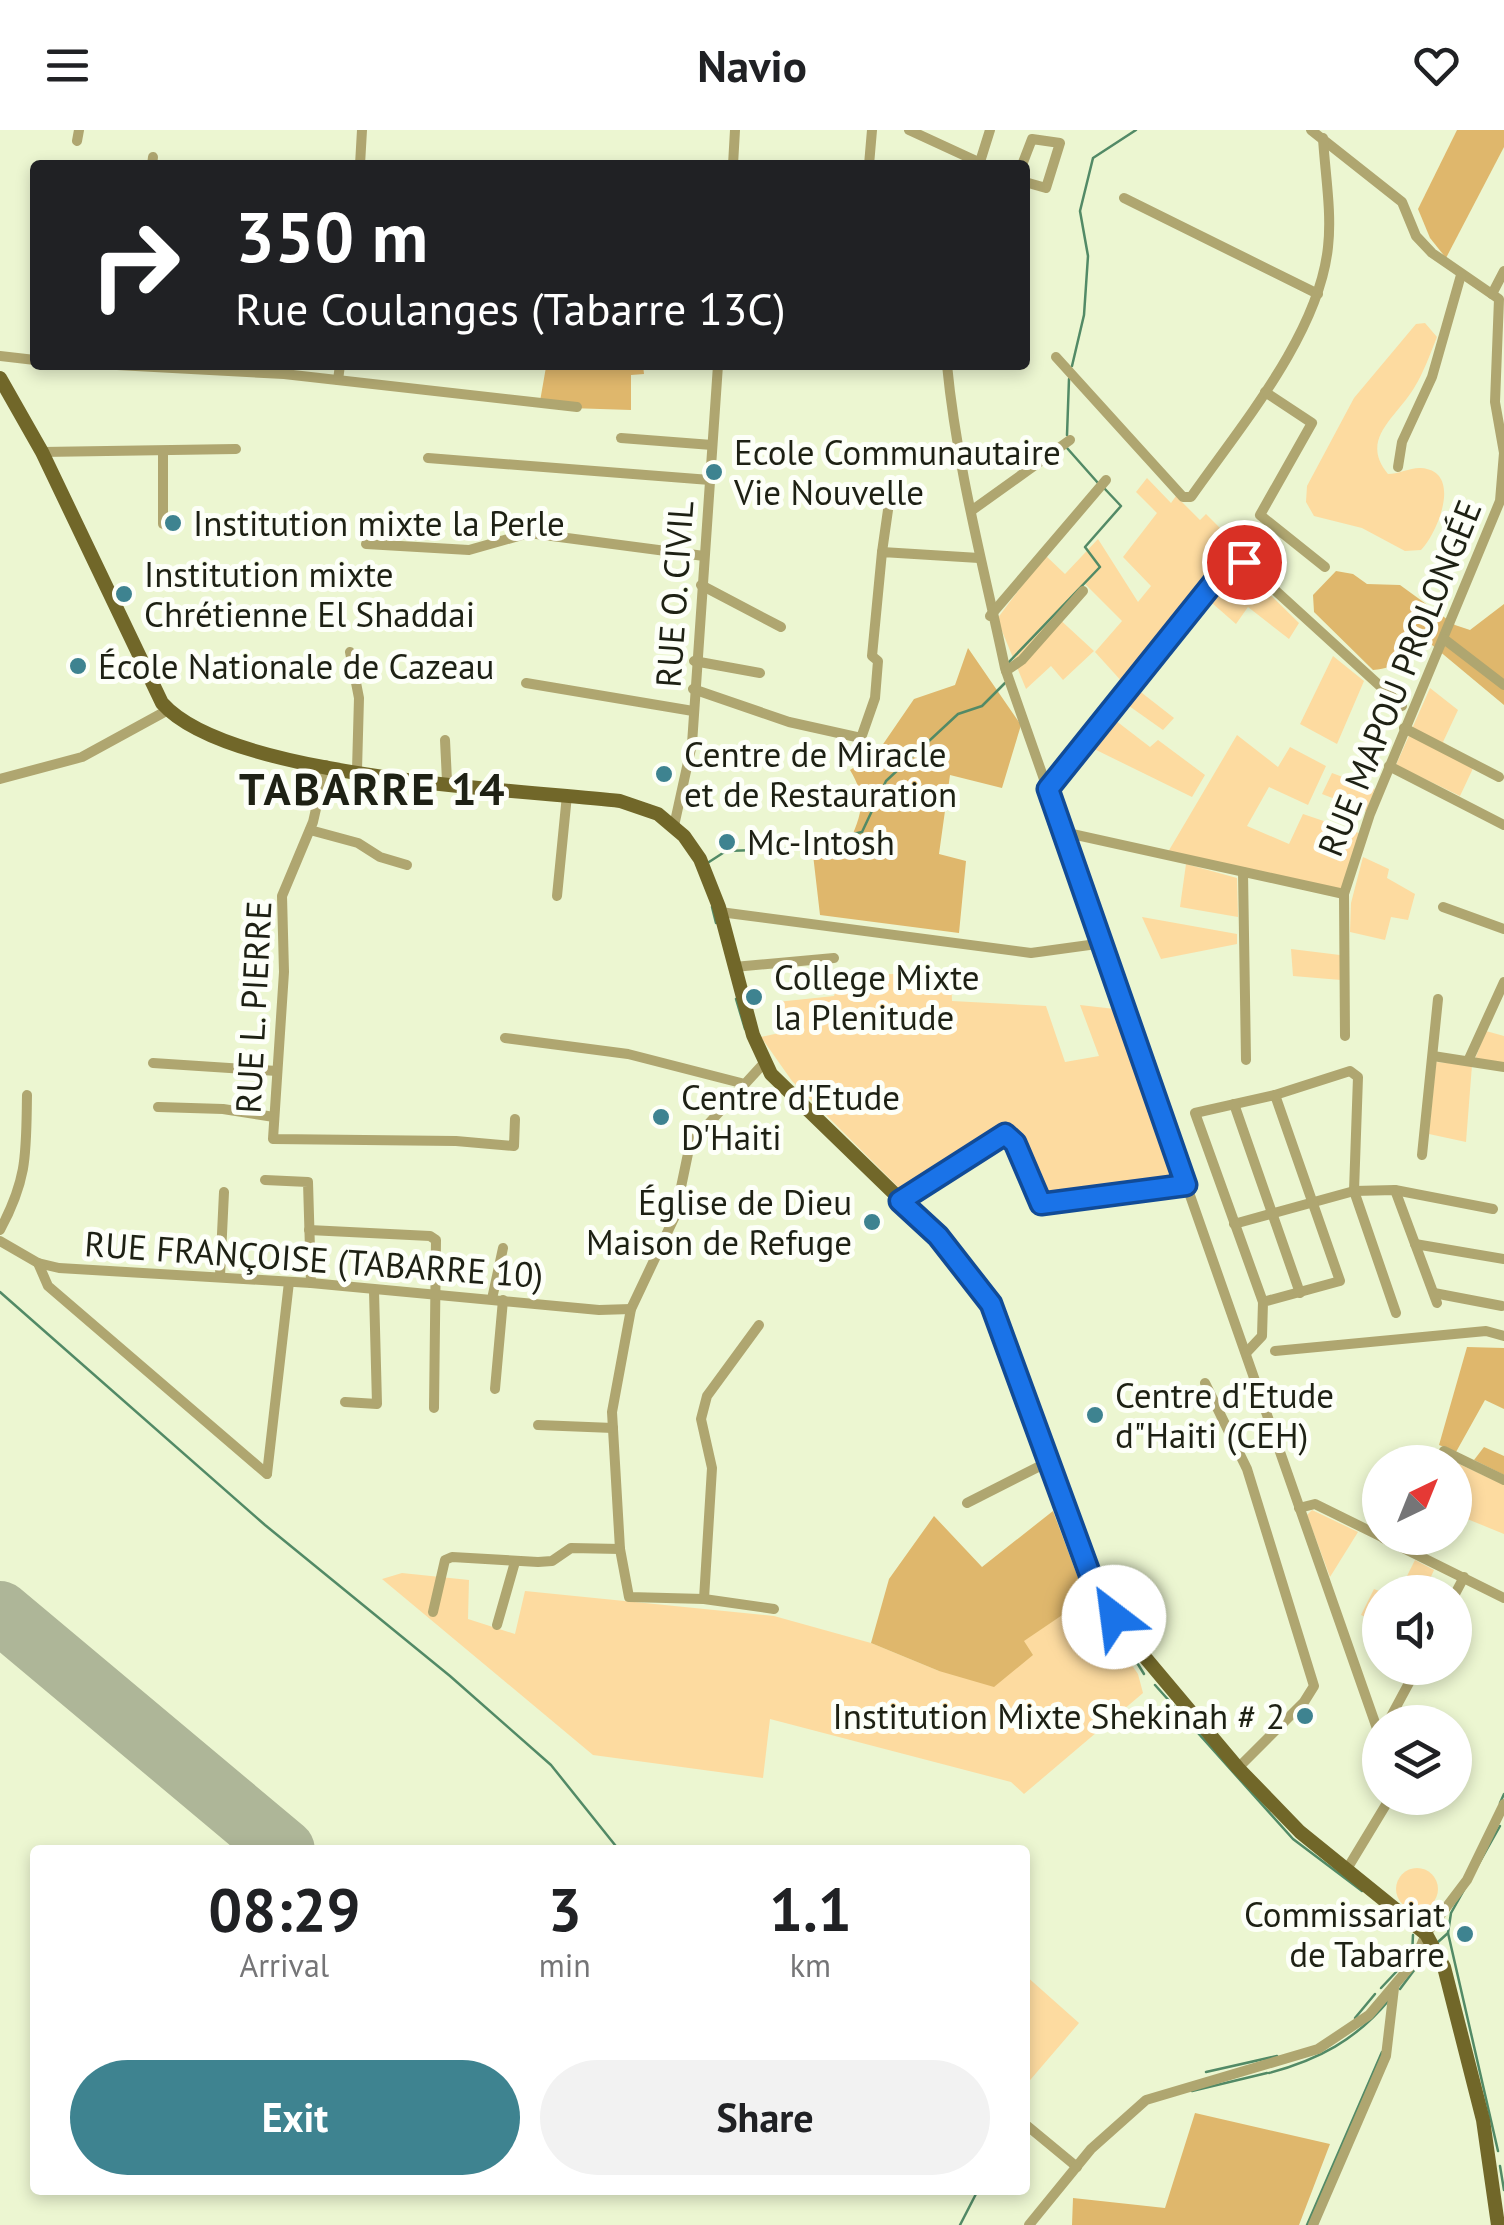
<!DOCTYPE html>
<html lang="en">
<head>
<meta charset="utf-8">
<style>
	:root { --surface:#fff; --page:#f2f2f2; --text:#202124; --muted:#757577; --accent:#3e8390 }
	body { margin:0; font-family:"PT Sans",sans-serif; background:var(--page); color:var(--text); height:100vh; display:flex; flex-direction:column; font-size:38px; white-space:nowrap }
	* { box-sizing:border-box; margin:0 }
	p { font-size:32px; color:var(--muted) }
	.icon { flex:none; width:55px; height:55px; fill:none; stroke:currentColor; stroke-width:2; stroke-linecap:round; stroke-linejoin:round }
	.map { position:relative; flex:1; overflow:hidden }
	.details { position:absolute; left:30px; top:1715px; width:1000px; height:350px; display:flex; flex-direction:column; background:var(--surface); border-radius:10px; box-shadow:0 5px 15px #0003 }
	.details>* { flex:none }
	.banner { position:absolute; left:30px; top:30px; width:1000px; height:210px; border-radius:10px; box-shadow:0 5px 15px #0003; background:#202124; color:#fff; overflow:hidden }
	.needle { width:65px; rotate:43deg }
	.controls { position:absolute; left:1362px; top:1315px; display:grid; gap:20px }
	.controls a { display:grid; place-items:center; width:110px; height:110px; border-radius:50%; background:var(--surface); box-shadow:0 5px 15px #0003; font-size:50px }
	.pin { position:absolute; display:grid; place-items:center; width:85px; height:85px; color:#fff; margin:-42px; border:5px solid #fff; border-radius:50%; box-shadow:0 2px 10px #0007 }
	.me { position:absolute; width:110px; margin:-55px; rotate:330deg; stroke-linejoin:round; filter:drop-shadow(0 0 8px #0008) }
	.turn { display:flex; align-items:center; gap:35px; height:210px; padding:0 40px; font-size:45px }
	.turn .icon { width:130px; height:130px; stroke-width:2.5 }
	.turn b { display:block; font-size:70px; line-height:85px }
	.eta { display:flex; justify-content:space-evenly; align-items:center; height:170px; text-align:center }
	.eta b { font-size:60px; font-weight:700; line-height:70px }
	.cta { display:flex; gap:20px; margin-top:auto; padding:20px 40px }
	.cta a { flex:1; height:115px; border-radius:60px; background:var(--accent); color:#fff; font-size:40px; font-weight:700; line-height:115px; text-align:center }
	.cta a+a { background:var(--page); color:var(--text) }
	header { display:flex; justify-content:space-between; align-items:center; height:130px; padding:0 40px; background:var(--surface); font-size:45px; font-weight:700 }
	.map>svg:first-child { display:block }
	.green { fill:#fddba0 }
	.forest { fill:#dfb76c }
	.lines { fill:none; stroke-linecap:round; stroke-linejoin:round }
	.stream { stroke:#528a66; stroke-width:2.5 }
	.runway { stroke:#aeb698; stroke-width:62 }
	.minor { stroke:#afa670; stroke-width:10 }
	.major { stroke:#716729; stroke-width:14 }
	.route-casing { stroke:#114b97; stroke-width:25 }
	.route { stroke:#1a73e8; stroke-width:18 }
	.poi-dot { fill:#3e8390; stroke:#fdfff8; stroke-width:4 }
	.labels { text-anchor:middle; dominant-baseline:central; stroke-width:10; stroke-linejoin:round; paint-order:stroke }
	.poi-label { font-size:35px; fill:#1e2114; stroke:#fdfff8; text-anchor:start }
	.street-label { font-size:35px; fill:#1e2114; stroke:#fdfff8 }
	.district-label { font-size:45px; font-weight:bold; letter-spacing:2.5px; fill:#1e2114; stroke:#fdfff8 }
</style>
</head>
<body>
<header><svg class="icon" aria-label="menu" viewBox="0 0 24 24"><path d="M4 6h16M4 12h16M4 18h16"/></svg>Navio<svg class="icon" aria-label="heart" viewBox="0 0 24 24"><path d="M12 20l-8-8c-3-5 5-10 8-4 3-6 11-1 8 4z"/></svg></header>
<div class="map">
<svg width="1504" height="2095" viewBox="0 0 1504 2095">
	<rect width="100%" height="100%" fill="#ecf6d1"/>
	<g class="green">
		<path d="M 1425,193 L 1437,207 C 1430,224 1424,242 1414,258 C 1396,288 1359,309 1388,344 C 1398,344 1412,337 1421,338 C 1464,341 1437,404 1421,420 L 1405,421 L 1362,398 L 1314,386 L 1306,372 L 1307,356 L 1354,268 L 1416,194 Z"/>
		<path d="M 1147,348 L 1171,373 L 1176,366 L 1200,390 L 1206,384 L 1239,417 L 1124,554 L 1095,522 L 1122,491 L 1085,454 L 1056,486 L 1094,521 L 1063,550 L 1051,536 L 1026,559 L 997,489 L 1045,425 L 1065,444 L 1098,409 L 1138,472 L 1151,456 L 1123,427 L 1157,383 L 1136,362 Z"/>
		<path d="M 1232,433 L 1238,433 L 1299,493 L 1289,509 L 1248,477 L 1236,494 L 1204,466 Z"/>
		<path d="M 1333,526 L 1364,551 L 1337,614 L 1300,594 Z"/>
		<path d="M 1133,556 L 1174,588 L 1163,600 L 1122,571 Z"/>
		<path d="M 1430,558 L 1458,580 L 1443,612 L 1476,632 L 1460,666 L 1396,635 Z"/>
		<path d="M 1111,587 L 1150,617 L 1158,610 L 1205,645 L 1192,667 L 1088,616 Z"/>
		<path d="M 1237,605 L 1278,637 L 1290,617 L 1326,636 L 1308,675 L 1269,657 L 1247,696 L 1289,714 L 1303,684 L 1359,703 L 1341,761 L 1168,722 Z"/>
		<path d="M 1332,643 L 1375,659 L 1366,681 L 1322,664 Z"/>
		<path d="M 1363,727 L 1389,739 L 1387,748 L 1415,764 L 1408,790 L 1391,787 L 1385,810 L 1350,802 L 1351,773 Z"/>
		<path d="M 1186,734 L 1237,748 L 1238,787 L 1180,777 Z"/>
		<path d="M 1142,787 L 1237,804 L 1237,814 L 1161,829 Z"/>
		<path d="M 1291,819 L 1340,825 L 1341,850 L 1293,846 Z"/>
		<path d="M 951,843 L 952,871 L 1046,876 L 1065,932 L 1099,926 L 1080,875 L 1115,879 L 1178,1049 L 1048,1067 L 1018,1006 L 1005,996 L 901,1060 L 792,951 L 761,907 L 784,902 L 777,872 L 834,866 L 841,845 Z"/>
		<path d="M 1486,901 L 1504,906 L 1504,934 L 1475,929 Z"/>
		<path d="M 1436,932 L 1472,935 L 1466,1012 L 1429,1004 Z"/>
		<path d="M 1440,1325 L 1504,1355 L 1504,1404 L 1455,1384 L 1455,1332 L 1436,1332 Z"/>
		<path d="M 1312,1380 L 1358,1402 L 1330,1447 L 1307,1385 Z"/>
		<path d="M 1415,1430 L 1434,1440 L 1424,1462 L 1399,1462 Z"/>
		<path d="M 402,1443 L 469,1450 L 468,1489 L 515,1504 L 525,1461 L 774,1486 L 871,1513 L 939,1541 L 1023,1511 L 1086,1469 L 1138,1544 L 1143,1563 L 1024,1664 L 1011,1652 L 770,1589 L 763,1648 L 593,1625 L 382,1449 Z"/>
		<path d="M 1374,1459 L 1382,1462 L 1380,1494 L 1361,1485 Z"/>
		<circle cx="1417" cy="1759" r="21"/>
		<path d="M 1025,1845 L 1079,1893 L 1025,1956 Z"/>
	</g>
	<g class="forest">
		<path d="M 1457,0 L 1504,0 L 1504,17 L 1446,128 L 1430,108 L 1418,79 Z"/>
		<path d="M 571,235 L 643,235 L 644,244 L 631,245 L 631,280 L 539,277 L 546,237 Z"/>
		<path d="M 1336,441 L 1353,444 L 1367,454 L 1400,455 L 1455,495 L 1470,500 L 1504,474 L 1504,575 L 1432,515 C 1409,520 1399,539 1373,540 L 1314,482 L 1313,465 Z"/>
		<path d="M 968,518 L 1021,595 L 1002,658 L 950,645 L 939,724 L 966,731 L 959,803 L 820,785 L 812,716 L 847,718 C 860,687 869,671 850,640 L 877,623 L 914,569 L 955,555 Z"/>
		<path d="M 1467,1217 L 1504,1218 L 1504,1279 L 1485,1270 L 1456,1322 L 1439,1315 Z"/>
		<path d="M 1484,1317 L 1504,1326 L 1504,1345 L 1474,1330 Z"/>
		<path d="M 1053,1381 L 1086,1469 L 1024,1511 L 1033,1525 L 994,1557 L 939,1541 L 871,1513 L 889,1449 L 934,1386 L 982,1437 Z"/>
		<path d="M 1195,1983 L 1330,2014 L 1299,2095 L 1072,2095 L 1073,2068 L 1165,2078 Z"/>
	</g>
	<g class="lines">
		<g class="stream">
			<path d="M 1072,236 L 1084,185 L 1088,126 L 1080,81 L 1093,28 L 1136,0"/>
			<path d="M 1067,305 L 1069,249"/>
			<path d="M 1067,318 L 1098,353"/>
			<path d="M 1008,533 L 1100,437 L 1085,417 L 1121,376 L 1104,358"/>
			<path d="M 709,732 L 726,721 L 783,719 L 862,702 L 886,651 L 958,584 L 982,576 L 1005,553"/>
			<path d="M 712,777 L 716,793"/>
			<path d="M 736,869 L 745,899"/>
			<path d="M 921,1099 L 940,1119"/>
			<path d="M 966,1153 L 981,1174"/>
			<path d="M 0,1162 L 265,1395 L 450,1546 L 551,1635 L 619,1720"/>
			<path d="M 990,1191 L 1038,1331"/>
			<path d="M 1043,1342 L 1068,1405"/>
			<path d="M 1128,1518 L 1144,1544"/>
			<path d="M 1155,1555 L 1293,1709 L 1362,1761"/>
			<path d="M 1500,1673 L 1504,1664"/>
			<path d="M 1424,1787 L 1441,1779"/>
			<path d="M 1448,1803 L 1498,2021"/>
			<path d="M 1438,1812 L 1448,1803 L 1451,1783 L 1500,1696"/>
			<path d="M 1381,1858 L 1412,1825 L 1413,1805"/>
			<path d="M 1400,1859 L 1427,1823"/>
			<path d="M 1355,1888 L 1375,1864"/>
			<path d="M 1206,1942 L 1277,1926"/>
			<path d="M 1269,1943 C 1318,1930 1356,1910 1389,1870"/>
			<path d="M 1192,1961 L 1267,1943"/>
			<path d="M 1500,2036 L 1504,2060"/>
			<path d="M 960,2095 L 978,2060"/>
			<path d="M 1307,2095 L 1382,1922"/>
		</g>
		<path class="runway" d="M 0,1482 L 284,1720"/>
		<g class="minor">
			<path d="M 909,0 L 985,35"/>
			<path d="M 1311,0 L 1402,72 L 1416,106 L 1432,123 L 1499,169 L 1495,272 L 1504,323 L 1500,371 L 1370,684 L 1344,764 L 1345,906"/>
			<path d="M 77,11 L 79,0"/>
			<path d="M 152,35 L 153,27"/>
			<path d="M 360,35 L 362,0"/>
			<path d="M 733,35 L 735,0"/>
			<path d="M 869,35 L 872,0"/>
			<path d="M 979,35 L 990,0"/>
			<path d="M 1022,35 L 1032,9 L 1060,13 L 1046,58 L 1025,52"/>
			<path d="M 1124,68 L 1318,164"/>
			<path d="M 1492,164 L 1504,141"/>
			<path d="M 0,226 L 35,230"/>
			<path d="M 1056,227 L 1183,367 L 1191,367 C 1240,297 1319,204 1328,117 C 1332,82 1325,43 1323,8"/>
			<path d="M 117,235 L 284,244 L 577,277"/>
			<path d="M 947,235 C 957,338 984,438 1005,538 L 1380,1607"/>
			<path d="M 338,250 L 340,235"/>
			<path d="M 1265,262 L 1312,293 L 1260,385 L 1325,437"/>
			<path d="M 621,308 L 712,315"/>
			<path d="M 42,322 L 236,319"/>
			<path d="M 428,328 L 710,350"/>
			<path d="M 1398,337 L 1402,312 L 1432,247 L 1461,145"/>
			<path d="M 971,381 L 1070,310"/>
			<path d="M 163,394 L 163,321"/>
			<path d="M 366,414 L 469,420 L 529,403 L 704,426"/>
			<path d="M 882,422 L 892,352"/>
			<path d="M 701,455 L 781,497"/>
			<path d="M 990,486 L 1106,350"/>
			<path d="M 1444,509 L 1504,555"/>
			<path d="M 350,522 L 359,568 L 357,640"/>
			<path d="M 694,531 L 760,543"/>
			<path d="M 1006,541 L 1022,530 L 1083,461"/>
			<path d="M 526,553 L 693,581"/>
			<path d="M 693,559 L 789,592 L 861,608 L 875,568 L 878,531 L 872,526 L 882,422 L 979,428"/>
			<path d="M 1404,598 L 1499,647"/>
			<path d="M 445,610 L 447,651"/>
			<path d="M 326,635 L 313,692 L 282,766 L 284,842 L 273,1009 L 456,1011 L 514,1016 L 515,989"/>
			<path d="M 1389,636 L 1504,695"/>
			<path d="M 0,649 L 82,627 L 168,580"/>
			<path d="M 1048,659 L 1230,432 L 1243,431 L 1402,576"/>
			<path d="M 674,696 L 692,614 L 718,235"/>
			<path d="M 310,700 L 358,713 L 380,727 L 407,735"/>
			<path d="M 1063,702 L 1344,764"/>
			<path d="M 1243,742 L 1246,930"/>
			<path d="M 557,766 L 567,665"/>
			<path d="M 1443,777 L 1504,799"/>
			<path d="M 720,782 L 1031,823 L 1104,813"/>
			<path d="M 734,837 L 834,828"/>
			<path d="M 505,908 L 628,924 L 741,953"/>
			<path d="M 1433,926 L 1504,937"/>
			<path d="M 1468,931 L 1504,852"/>
			<path d="M 153,933 L 277,941"/>
			<path d="M 764,933 L 690,1014 L 675,1086 L 631,1179 L 612,1282 L 620,1419 L 629,1467 L 704,1469 L 774,1479"/>
			<path d="M 1275,965 L 1350,941 L 1358,947 L 1354,1061 L 1396,1183"/>
			<path d="M 1234,974 L 1300,1163"/>
			<path d="M 158,977 L 223,979 L 274,987"/>
			<path d="M 1422,1025 L 1438,869"/>
			<path d="M 265,1050 L 308,1052 L 311,1153"/>
			<path d="M 1395,1060 L 1437,1173"/>
			<path d="M 900,1071 L 1005,1004 L 1015,1013 L 1041,1074 L 1186,1055"/>
			<path d="M 1234,1094 L 1354,1061 L 1395,1060 L 1493,1079"/>
			<path d="M 0,1100 C 28,1048 26,1023 27,965"/>
			<path d="M 309,1100 L 430,1106 L 436,1110 L 434,1278"/>
			<path d="M 0,1111 L 38,1133 L 59,1138 L 311,1153 L 599,1180 L 631,1179"/>
			<path d="M 1415,1114 L 1504,1129"/>
			<path d="M 38,1133 L 48,1156 L 267,1344"/>
			<path d="M 220,1146 L 224,1062"/>
			<path d="M 1434,1163 L 1502,1176"/>
			<path d="M 492,1169 L 503,1118"/>
			<path d="M 1275,1221 L 1486,1201 L 1504,1206"/>
			<path d="M 1246,1223 L 1262,1206 L 1263,1172 L 1195,983 L 1275,965 L 1340,1151 L 1263,1172"/>
			<path d="M 1205,1253 L 1247,1339 L 1314,1556 L 1304,1572 L 1238,1638"/>
			<path d="M 495,1259 L 503,1170"/>
			<path d="M 345,1272 L 377,1274 L 374,1161"/>
			<path d="M 538,1295 L 613,1298"/>
			<path d="M 1444,1321 L 1504,1350"/>
			<path d="M 267,1344 L 289,1152"/>
			<path d="M 967,1373 L 1048,1332"/>
			<path d="M 1299,1378 L 1315,1374 L 1380,1406"/>
			<path d="M 1383,1408 L 1504,1468"/>
			<path d="M 1455,1464 L 1464,1447"/>
			<path d="M 704,1469 L 712,1338 L 701,1289 L 707,1266 L 759,1195"/>
			<path d="M 433,1482 L 445,1430 L 452,1427 L 538,1432 L 552,1431 L 571,1418 L 620,1419"/>
			<path d="M 497,1495 L 515,1432"/>
			<path d="M 1388,1592 L 1417,1538"/>
			<path d="M 1347,1739 L 1390,1668"/>
			<path d="M 1025,1994 L 1077,2037"/>
			<path d="M 1029,2095 L 1091,2019 L 1146,1970 L 1318,1919 L 1369,1885 L 1414,1832 L 1426,1804 L 1467,1750 L 1504,1674"/>
			<path d="M 1313,2095 L 1386,1926 L 1394,1858"/>
		</g>
		<path class="major" d="M 0,248 L 42,322 L 162,573 C 229,649 516,659 620,671 L 658,684 L 684,706 L 700,729 L 719,777 L 753,905 L 771,944 L 938,1106 L 991,1173 L 1092,1450 L 1133,1513 L 1238,1638 L 1300,1702 L 1426,1804 L 1444,1837 L 1483,1990 L 1498,2095"/>
	</g>
	<g class="lines">
		<g class="route-casing">
			<path id="route" d="M 1114,1487 L 1092,1450 L 991,1174 L 938,1106 L 900,1071 L 1005,1004 L 1015,1013 L 1041,1074 L 1186,1055 L 1048,659 L 1230,432 L 1244,432"/>
		</g>
		<use href="#route" class="route"/>
	</g>
	<g class="poi-dot">
		<circle cx="714" cy="342" r="10"/>
		<circle cx="173" cy="393" r="10"/>
		<circle cx="124" cy="464" r="10"/>
		<circle cx="78" cy="536" r="10"/>
		<circle cx="664" cy="644" r="10"/>
		<circle cx="727" cy="712" r="10"/>
		<circle cx="754" cy="867" r="10"/>
		<circle cx="661" cy="987" r="10"/>
		<circle cx="872" cy="1092" r="10"/>
		<circle cx="1095" cy="1285" r="10"/>
		<circle cx="1305" cy="1586" r="10"/>
		<circle cx="1465" cy="1804" r="10"/>
	</g>
	<g class="labels">
		<g class="poi-label">
			<text x="734" y="322">Ecole Communautaire<tspan x="734" dy="40">Vie Nouvelle</tspan></text>
			<text x="193" y="393">Institution mixte la Perle</text>
			<text x="144" y="444">Institution mixte<tspan x="144" dy="40">Chrétienne El Shaddai</tspan></text>
			<text x="98" y="536">École Nationale de Cazeau</text>
			<text x="684" y="624">Centre de Miracle<tspan x="684" dy="40">et de Restauration</tspan></text>
			<text x="747" y="712">Mc-Intosh</text>
			<text x="774" y="847">College Mixte<tspan x="774" dy="40">la Plenitude</tspan></text>
			<text x="681" y="967">Centre d'Etude<tspan x="681" dy="40">D'Haiti</tspan></text>
			<text x="852" y="1072" text-anchor="end">Église de Dieu<tspan x="852" dy="40">Maison de Refuge</tspan></text>
			<text x="1115" y="1265">Centre d'Etude<tspan x="1115" dy="40">d"Haiti (CEH)</tspan></text>
			<text x="1285" y="1586" text-anchor="end">Institution Mixte Shekinah # 2</text>
			<text x="1445" y="1784" text-anchor="end">Commissariat<tspan x="1445" dy="40">de Tabarre</tspan></text>
		</g>
		<g class="street-label">
			<text transform="translate(674 464) rotate(-86)">RUE O. CIVIL</text>
			<text transform="translate(1399 548) rotate(-68)">RUE MAPOU PROLONGÉE</text>
			<text transform="translate(253 877) rotate(-87)">RUE L. PIERRE</text>
			<text transform="translate(314 1129) rotate(4)">RUE FRANÇOISE (TABARRE 10)</text>
		</g>
		<g class="district-label">
			<text x="373" y="658">TABARRE 14</text>
		</g>
	</g>
</svg>
<div class="controls">
<a><svg class="needle" viewBox="-14 -14 28 28"><path d="M0-13l5 13h-10z" fill="#e53935"/><path d="M0 13l5-13h-10z" fill="#757577"/></svg></a>
<a><svg class="icon" aria-label="sound" viewBox="0 0 24 24"><path d="M4 9h4l5-4v14l-5-4H4zM17 9q2 3 0 6"/></svg></a>
<a><svg class="icon" aria-label="layers" viewBox="0 0 24 24"><path d="M12 4l9 5-9 5-9-5zM3 14l9 5 9-5"/></svg></a>
</div>
<div class="pin" style="left:1244px;top:432px;background:#d93025"><svg class="icon" aria-label="arrive" viewBox="0 0 24 24"><path d="M6 21V4h12l-3 4 3 4H6"/></svg></div>
<svg class="me" style="left:1114px;top:1487px" viewBox="-20 -20 40 40"><circle r="19" fill="#fff"/><path d="M0-13L10 11 0 6-10 11z" fill="#1a73e8"/></svg>
<div class="banner">
<div class="turn"><svg class="icon" aria-label="right" viewBox="0 0 24 24"><path d="M7 20v-9h11M14 6l5 5-5 5"/></svg><div><b>350 m</b>Rue Coulanges (Tabarre 13C)</div></div>
</div>
<section class="details">
<div class="eta">
<div><b>08:29</b><p>Arrival</p></div>
<div><b>3</b><p>min</p></div>
<div><b>1.1</b><p>km</p></div>
</div>
<div class="cta"><a>Exit</a><a>Share</a></div>
</section>
</div>
</body>
</html>
